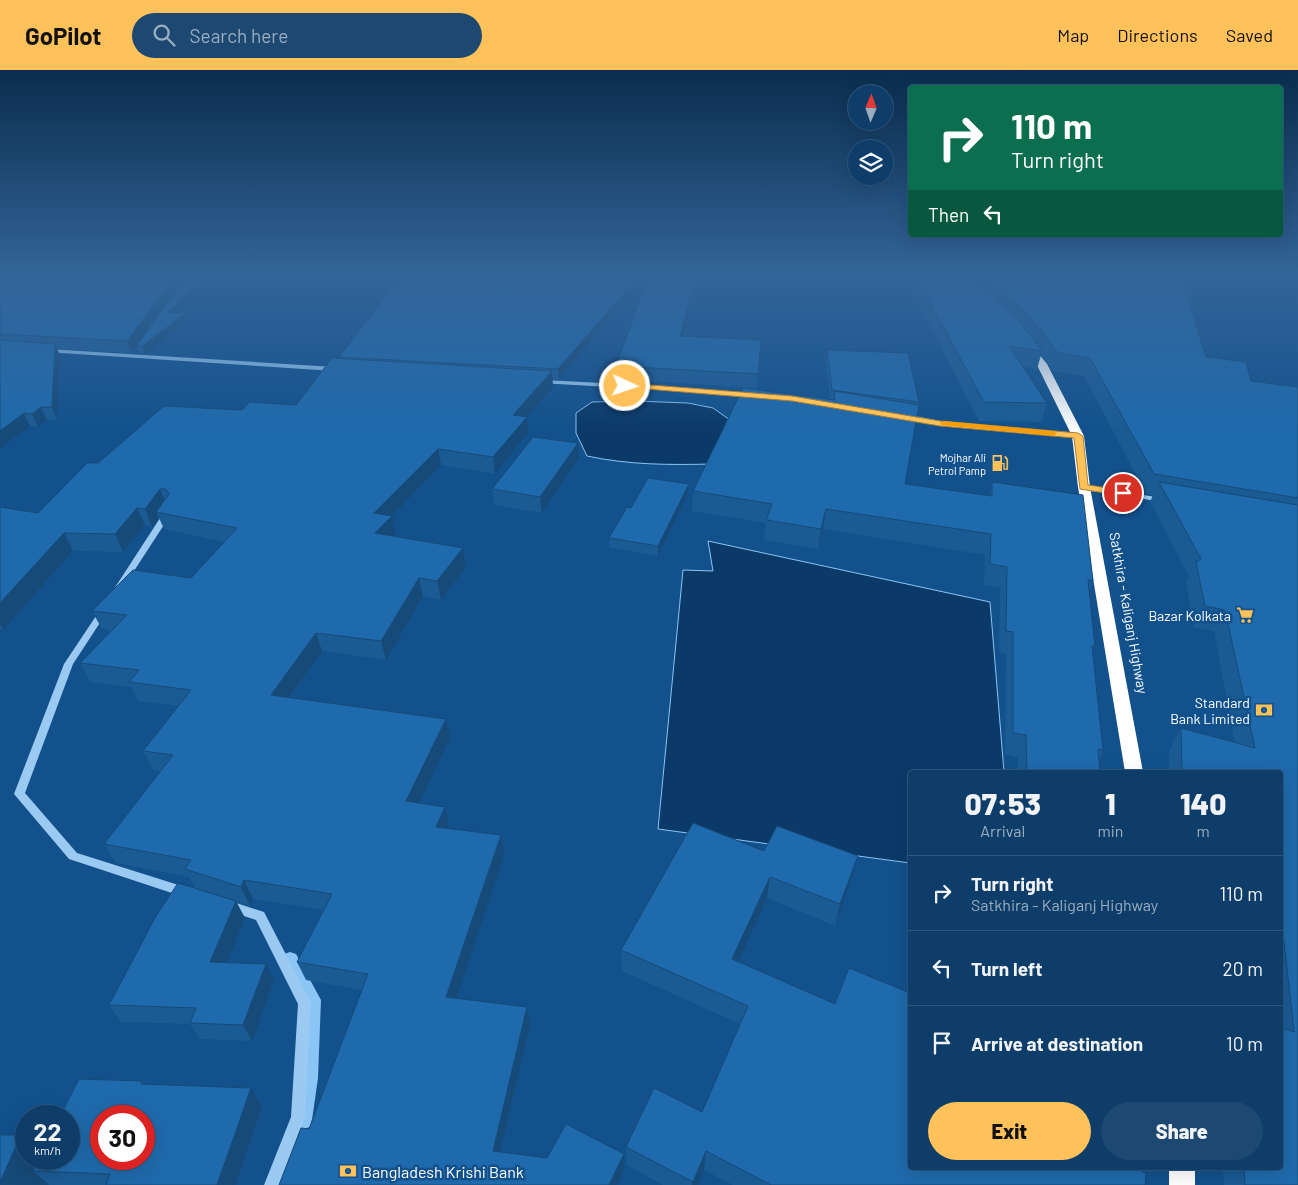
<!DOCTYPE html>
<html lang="en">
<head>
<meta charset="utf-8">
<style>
	:root { --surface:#0e3d69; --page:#1c4871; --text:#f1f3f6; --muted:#9baec0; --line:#2e567d; --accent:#ffc25a }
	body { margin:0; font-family:Barlow,sans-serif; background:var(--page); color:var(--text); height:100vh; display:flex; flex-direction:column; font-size:19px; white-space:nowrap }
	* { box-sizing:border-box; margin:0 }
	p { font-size:16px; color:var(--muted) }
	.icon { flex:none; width:28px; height:28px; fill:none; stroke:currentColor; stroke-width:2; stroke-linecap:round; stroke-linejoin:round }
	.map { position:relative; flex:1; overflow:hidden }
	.drawer { position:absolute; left:908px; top:700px; width:375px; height:400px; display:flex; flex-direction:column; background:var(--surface); border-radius:5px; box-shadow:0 5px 20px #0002,0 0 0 1px var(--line) }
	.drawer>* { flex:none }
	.banner { position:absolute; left:908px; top:15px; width:375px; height:152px; border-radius:5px; box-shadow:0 5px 20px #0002,0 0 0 1px var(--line); background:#0b6e4f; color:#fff; overflow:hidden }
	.needle { width:32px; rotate:2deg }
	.tools { position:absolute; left:848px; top:15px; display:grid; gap:10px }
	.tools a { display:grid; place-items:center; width:45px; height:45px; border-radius:50%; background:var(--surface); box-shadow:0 5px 20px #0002,0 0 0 1px var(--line); font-size:25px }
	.speed { position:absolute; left:15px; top:1035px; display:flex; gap:10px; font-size:25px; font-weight:700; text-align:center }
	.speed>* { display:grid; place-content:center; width:65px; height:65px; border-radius:50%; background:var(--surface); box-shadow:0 5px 20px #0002,0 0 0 1px var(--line); line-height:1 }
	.speed small { font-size:12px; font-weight:400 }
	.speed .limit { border:8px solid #d22; background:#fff; color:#111 }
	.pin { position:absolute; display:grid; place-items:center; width:42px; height:42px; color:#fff; margin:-21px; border:2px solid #fff; border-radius:50%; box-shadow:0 1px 5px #0007 }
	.me { position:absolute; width:55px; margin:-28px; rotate:93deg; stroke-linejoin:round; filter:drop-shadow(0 0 4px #0008) }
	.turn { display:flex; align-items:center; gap:18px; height:105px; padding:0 20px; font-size:22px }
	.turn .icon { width:65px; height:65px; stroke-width:2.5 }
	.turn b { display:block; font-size:35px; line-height:42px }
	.then { display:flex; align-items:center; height:48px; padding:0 20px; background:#0003; gap:10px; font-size:19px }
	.eta { display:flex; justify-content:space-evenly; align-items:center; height:85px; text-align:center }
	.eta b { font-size:30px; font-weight:800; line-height:35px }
	.cta { display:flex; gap:10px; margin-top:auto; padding:10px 20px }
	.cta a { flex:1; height:58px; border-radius:30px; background:var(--accent); color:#111; font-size:20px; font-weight:800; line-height:58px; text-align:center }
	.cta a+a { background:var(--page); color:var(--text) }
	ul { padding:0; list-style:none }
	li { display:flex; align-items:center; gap:15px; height:75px; padding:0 20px; border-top:1px solid var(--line) }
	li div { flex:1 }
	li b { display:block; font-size:19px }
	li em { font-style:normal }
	header { display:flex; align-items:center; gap:30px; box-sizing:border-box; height:70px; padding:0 25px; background:var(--accent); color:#111 }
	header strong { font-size:24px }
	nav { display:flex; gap:28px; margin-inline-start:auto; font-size:18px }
	.search { width:350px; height:45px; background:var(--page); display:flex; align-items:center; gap:12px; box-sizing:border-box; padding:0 18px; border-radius:28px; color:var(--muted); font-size:19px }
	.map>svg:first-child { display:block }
	.water { fill:#0b3a69; stroke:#8bc5f5 }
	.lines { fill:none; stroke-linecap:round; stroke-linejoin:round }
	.stream { fill:#8bc5f5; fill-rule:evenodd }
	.minor { fill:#9ac9f1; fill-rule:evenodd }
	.highway { fill:#fff; fill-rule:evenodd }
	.wall { fill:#1b5b94 }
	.shaded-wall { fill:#164a78 }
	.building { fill:#1f6aac; stroke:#164a78; fill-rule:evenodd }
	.route { fill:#ffc25a; stroke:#a67e3a }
	.slow { fill:#f59e0b }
	.labels { text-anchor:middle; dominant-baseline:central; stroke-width:5; stroke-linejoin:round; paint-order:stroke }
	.far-poi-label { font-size:11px; fill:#fff; stroke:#12518c; text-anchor:end }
	.street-label { font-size:14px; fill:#fff; stroke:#12518c }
	.poi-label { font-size:14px; fill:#fff; stroke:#12518c; text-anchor:end }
	.near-poi-label { font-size:16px; fill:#fff; stroke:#12518c; text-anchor:start }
</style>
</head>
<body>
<header>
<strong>GoPilot</strong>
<div class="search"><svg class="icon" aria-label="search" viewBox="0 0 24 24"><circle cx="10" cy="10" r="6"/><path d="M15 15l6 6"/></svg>Search here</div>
<nav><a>Map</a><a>Directions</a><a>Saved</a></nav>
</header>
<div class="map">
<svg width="1298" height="1115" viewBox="0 0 1298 1115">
	<rect width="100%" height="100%" fill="#12518c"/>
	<g class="water">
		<path d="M 635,331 L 688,333 L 713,338 L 730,350 L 712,394 C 669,395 629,395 587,386 L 576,363 L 576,343 L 592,332 Z"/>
		<path d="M 708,471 L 990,532 L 1004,702 L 910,702 L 910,793 L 658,759 L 683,500 L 713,501 Z"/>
	</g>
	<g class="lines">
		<path class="stream" d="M 290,882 L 296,884 L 321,930 L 318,1008 L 312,1050 L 310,1057 L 303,1059 L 296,1057 L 294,1050 L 300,1008 L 305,931 L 282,889 L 284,884 Z"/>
		<g class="minor">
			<path d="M 48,279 L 334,297 L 337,299 L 334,301 L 46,282 L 46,280 Z"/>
			<path d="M 542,310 L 644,315 L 751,323 L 754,325 L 751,327 L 644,319 L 540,313 L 539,312 Z"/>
			<path d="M 905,344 L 940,351 L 1078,364 L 1081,366 L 1078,368 L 940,355 L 903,347 L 903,345 Z"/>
			<path d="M 1081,415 L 1162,428 L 1166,430 L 1162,432 L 1084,419 L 1081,419 Z"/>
			<path d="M 164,442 L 167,442 L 171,444 L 121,521 L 115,521 L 114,519 Z"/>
			<path d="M 103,539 L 107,542 L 73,594 L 25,723 L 77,783 L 188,818 L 190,822 L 188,826 L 184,827 L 69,789 L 14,724 L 64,594 L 100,540 Z"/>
			<path d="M 230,831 L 264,842 L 311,933 L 305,1047 L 280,1115 L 264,1115 L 291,1047 L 298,934 L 256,850 L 226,840 L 224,836 L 226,832 Z"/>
		</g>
		<g class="highway">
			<path d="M 1024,273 L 1030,273 L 1047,294 L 1084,366 L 1090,417 L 1143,702 L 1125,702 L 1078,417 L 1072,366 L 1037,295 L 1022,275 Z"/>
			<rect x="1169" y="1098" width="26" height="17"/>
		</g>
	</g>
	<g class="wall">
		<path d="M 0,205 L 181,213 L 131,283 L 57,279 L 60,286 L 57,350 L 47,350 L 38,357 L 30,356 L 0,379 Z"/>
		<path d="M 380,205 L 647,205 L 559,309 L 552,309 L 553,317 L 527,347 L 528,363 L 495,404 L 441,395 L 392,446 L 396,464 L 393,466 L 463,478 L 466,497 L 441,530 L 423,526 L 386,590 L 322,581 L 290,628 L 450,668 L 419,733 L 449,756 L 448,759 L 501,765 L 504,784 L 457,929 L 530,955 L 501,1082 L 624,1100 L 617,1115 L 279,1115 L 309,1059 L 362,920 L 306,910 L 297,892 L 324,840 L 253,829 L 250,836 L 226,828 L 245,848 L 226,893 L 274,911 L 252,971 L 200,969 L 190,954 L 121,952 L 109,935 L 195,818 L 189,807 L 116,793 L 104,774 L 160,701 L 153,700 L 143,681 L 179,636 L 138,631 L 131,617 L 90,612 L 80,593 L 111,560 L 102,559 L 92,541 L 191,508 L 224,472 L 164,459 L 159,448 L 152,457 L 145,455 L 123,482 L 73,481 L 3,560 L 0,559 L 0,437 L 38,443 L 98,393 L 242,340 L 296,335 L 339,289 L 339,287 L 400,209 L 381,209 Z"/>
		<path d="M 698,205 L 683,266 L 761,270 L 757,318 L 616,309 L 616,296 Z"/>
		<path d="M 796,205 L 888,205 L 888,209 L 796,207 Z"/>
		<path d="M 904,205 L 1181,205 L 1206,287 L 1251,311 L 1298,317 L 1298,1115 L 1224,1115 L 1223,1098 L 1280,1098 L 1280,702 L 1169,702 L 1169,681 L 1181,658 L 1235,673 L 1214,561 L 1194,558 L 1186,513 L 1189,506 L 1150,432 L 1153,425 L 1146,424 L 1084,306 L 1053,301 L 1041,285 L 1037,299 L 1023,296 L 1047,333 L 1041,352 L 979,351 Z"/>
		<path d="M 1202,205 L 1217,205 L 1216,207 Z"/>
		<path d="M 1257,205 L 1298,205 L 1298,210 Z"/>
		<path d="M 210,214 L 178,242 L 186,243 L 189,250 L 145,284 L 140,283 L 137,275 Z"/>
		<path d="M 827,280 L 919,332 L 905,414 L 989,426 L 992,412 L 1093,511 L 1089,521 L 1095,577 L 1092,584 L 1103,680 L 1099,690 L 1100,702 L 1018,702 L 1018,687 L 1005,684 L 1006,584 L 999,582 L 1000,518 L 984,515 L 985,485 L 823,459 L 818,479 L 764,470 L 766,453 L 692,441 L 693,421 L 830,329 L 826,291 Z"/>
		<path d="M 579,389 L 542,443 L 494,435 L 492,419 Z"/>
		<path d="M 689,414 L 688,423 L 658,486 L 609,477 L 609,468 L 631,438 Z"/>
		<path d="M 764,781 L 852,807 L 835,856 L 767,828 L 738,892 L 835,934 L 910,1098 L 1145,1115 L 733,1115 L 704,1100 L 697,1115 L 663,1115 L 627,1095 L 626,1077 L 702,1042 L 740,954 L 622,901 L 621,880 Z"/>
		<path d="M 142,1011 L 145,1015 L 262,1037 L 236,1115 L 49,1115 L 48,1114 L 0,1115 L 21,1065 L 26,1070 L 26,1089 L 69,1089 Z"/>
	</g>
	<g class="shaded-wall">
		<path d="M 176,205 L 178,205 L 181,213 L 131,283 L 127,271 Z"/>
		<path d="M 640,205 L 647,205 L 559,309 L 558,299 Z"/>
		<path d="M 696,205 L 698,205 L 680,279 L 680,266 Z"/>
		<path d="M 208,207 L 210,214 L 169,249 L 167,242 Z"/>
		<path d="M 186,243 L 189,250 L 145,284 L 142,276 Z"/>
		<path d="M 55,274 L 60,286 L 57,350 L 52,337 Z"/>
		<path d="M 552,301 L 553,317 L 527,347 L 528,363 L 495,404 L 493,387 L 513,345 Z"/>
		<path d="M 41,337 L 47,350 L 38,357 L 32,344 Z"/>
		<path d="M 24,343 L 30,356 L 0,379 L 0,361 Z"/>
		<path d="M 578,373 L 579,389 L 542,443 L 540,427 Z"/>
		<path d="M 438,379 L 441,395 L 392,446 L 396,464 L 380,481 L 375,463 L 374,443 Z"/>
		<path d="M 689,414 L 688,423 L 658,486 L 658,476 Z"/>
		<path d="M 160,419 L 167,436 L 156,442 L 159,448 L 152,457 L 145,439 Z"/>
		<path d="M 137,438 L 145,455 L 123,482 L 115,464 Z"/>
		<path d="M 826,439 L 823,459 L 818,479 L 821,459 Z"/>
		<path d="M 64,463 L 73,481 L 3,560 L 0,554 L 0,533 Z"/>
		<path d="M 463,478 L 466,497 L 441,530 L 437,511 Z"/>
		<path d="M 419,508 L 423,526 L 386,590 L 381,571 Z"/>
		<path d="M 316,563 L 322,581 L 278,644 L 271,625 Z"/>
		<path d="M 446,649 L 450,668 L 411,751 L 406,731 Z"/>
		<path d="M 445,737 L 449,756 L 440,776 L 436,757 Z"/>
		<path d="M 501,765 L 504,784 L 451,946 L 446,927 Z"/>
		<path d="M 858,786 L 852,807 L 835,856 L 840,834 Z"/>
		<path d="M 770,807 L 767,828 L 730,910 L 732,889 Z"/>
		<path d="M 244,810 L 253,829 L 250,836 L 241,817 Z"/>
		<path d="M 236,831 L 245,848 L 220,909 L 210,892 Z"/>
		<path d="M 266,894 L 274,911 L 252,971 L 243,955 Z"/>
		<path d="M 527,937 L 530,955 L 497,1097 L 493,1081 Z"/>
		<path d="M 251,1018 L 262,1037 L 236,1115 L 217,1115 Z"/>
		<path d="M 21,1065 L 26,1070 L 26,1089 L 46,1089 L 33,1101 L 48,1114 L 47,1115 L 0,1115 L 0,1112 Z"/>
		<path d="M 706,1081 L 704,1100 L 697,1115 L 692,1115 L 693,1112 Z"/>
		<path d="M 624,1084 L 624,1100 L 617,1115 L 609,1115 Z"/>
	</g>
	<g class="building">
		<path d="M 0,205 L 176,205 L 127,271 L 0,264 Z"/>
		<path d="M 402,205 L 640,205 L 558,299 L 339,287 Z"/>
		<path d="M 649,205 L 696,205 L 680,266 L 761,270 L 758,304 L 616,296 Z"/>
		<path d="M 915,205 L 966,205 L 970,208 L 1019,250 L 1042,281 L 1009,276 L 1047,333 L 984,332 Z"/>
		<path d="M 984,205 L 1181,205 L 1206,287 L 1246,292 L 1251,311 L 1298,317 L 1298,428 L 1154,404 L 1090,288 L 1058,283 L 1028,244 Z"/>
		<path d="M 187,206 L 208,207 L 167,242 L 186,243 L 142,276 L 137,275 Z"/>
		<path d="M 0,270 L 55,274 L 52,337 L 41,337 L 32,344 L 24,343 L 0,361 Z"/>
		<path d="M 827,280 L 908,283 L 919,332 L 832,320 Z"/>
		<path d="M 332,288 L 552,301 L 513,345 L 527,347 L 493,387 L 438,379 L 374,443 L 392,446 L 375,463 L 463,478 L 437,511 L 419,508 L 381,571 L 316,563 L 271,625 L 446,649 L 406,731 L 445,737 L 436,757 L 501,765 L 446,927 L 527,937 L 493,1081 L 547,1088 L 566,1054 L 624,1084 L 609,1115 L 279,1115 L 301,1058 L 309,1059 L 368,904 L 297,892 L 332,824 L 244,810 L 241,817 L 185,799 L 191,790 L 104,774 L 173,685 L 143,681 L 191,620 L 129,612 L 139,600 L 80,593 L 127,545 L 92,541 L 133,500 L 191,508 L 237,458 L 156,442 L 169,424 L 166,419 L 160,419 L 145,439 L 137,438 L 115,464 L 64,463 L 0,533 L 0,437 L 38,443 L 87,393 L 98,393 L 164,336 L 242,340 L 250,332 L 296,335 Z"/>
		<path d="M 743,318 L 835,330 L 834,321 L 919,335 L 905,414 L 992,426 L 992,412 L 1083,425 L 1093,511 L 1088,510 L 1095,577 L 1092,576 L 1103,680 L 1098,679 L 1100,702 L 1027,702 L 1026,665 L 1013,663 L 1013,562 L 1006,561 L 1007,497 L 990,494 L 991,464 L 826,439 L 821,459 L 766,450 L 772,434 L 693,421 Z"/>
		<path d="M 533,367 L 578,373 L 540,427 L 492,419 Z"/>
		<path d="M 648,408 L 689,414 L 658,476 L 609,468 L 627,437 L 631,438 Z"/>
		<path d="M 1159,412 L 1298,435 L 1298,1115 L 1245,1115 L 1244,1098 L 1280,1098 L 1280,957 L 1294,962 L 1280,835 L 1280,702 L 1182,702 L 1181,658 L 1255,678 L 1225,540 L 1205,536 L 1196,492 L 1201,489 Z"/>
		<path d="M 693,753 L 764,781 L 777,756 L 858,786 L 840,834 L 770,807 L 732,889 L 835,934 L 849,898 L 910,923 L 910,1098 L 1135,1098 L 1146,1103 L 1145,1115 L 771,1115 L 706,1081 L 693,1112 L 626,1077 L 654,1018 L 702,1042 L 748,936 L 621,880 Z"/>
		<path d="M 178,813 L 236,831 L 210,892 L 266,894 L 243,955 L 190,953 L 196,938 L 109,935 L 156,846 Z"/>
		<path d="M 79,1009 L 142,1011 L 141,1014 L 251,1018 L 217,1115 L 106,1115 L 110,1104 L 33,1101 L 39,1089 L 69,1089 L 69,1046 L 60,1046 ZM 101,1046 L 144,1046 L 144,1089 L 101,1089 Z"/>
		<path d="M 0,1065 L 21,1065 L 0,1112 Z"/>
	</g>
	<linearGradient id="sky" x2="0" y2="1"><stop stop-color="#0a2d4d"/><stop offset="0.57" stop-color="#336599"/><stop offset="1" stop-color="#336599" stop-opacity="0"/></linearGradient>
	<rect width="1298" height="361" fill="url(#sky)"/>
	<path class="route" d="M 625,313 L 792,326 L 940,351 L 1078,363 L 1083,366 L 1088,415 L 1123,420 L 1127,423 L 1123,426 L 1080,419 L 1074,368 L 940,356 L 792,331 L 622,317 L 622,314 Z"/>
	<path class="slow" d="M 944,351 L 1053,361 L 1057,363 L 1053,366 L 941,355 L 940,353 Z"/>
	<defs>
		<g id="fuel-bare" transform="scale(1.35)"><path d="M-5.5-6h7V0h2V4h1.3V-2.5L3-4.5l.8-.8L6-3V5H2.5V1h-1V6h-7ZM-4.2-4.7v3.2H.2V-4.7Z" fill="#ffc25a" stroke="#12518c" stroke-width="2.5" paint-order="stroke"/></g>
		<g id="supermarket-bare" transform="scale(1.35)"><path d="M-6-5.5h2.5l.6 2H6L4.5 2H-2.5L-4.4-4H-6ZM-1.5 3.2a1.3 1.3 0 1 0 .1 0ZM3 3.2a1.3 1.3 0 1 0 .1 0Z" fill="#ffc25a" stroke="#12518c" stroke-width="2.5" paint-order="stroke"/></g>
		<g id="bank-bare" transform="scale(1.35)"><path d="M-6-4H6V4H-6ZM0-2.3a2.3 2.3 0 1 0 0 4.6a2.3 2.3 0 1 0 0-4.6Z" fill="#ffc25a" stroke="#12518c" stroke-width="2.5" paint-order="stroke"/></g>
	</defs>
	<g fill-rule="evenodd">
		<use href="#fuel-bare" x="1000" y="393"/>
		<use href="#supermarket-bare" x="1245" y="545"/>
		<use href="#bank-bare" x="1264" y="640"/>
		<use href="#bank-bare" x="348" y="1101"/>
	</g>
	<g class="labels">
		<g class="far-poi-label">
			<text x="986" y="387">Mojhar Ali<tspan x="986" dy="13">Petrol Pamp</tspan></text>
		</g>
		<g class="street-label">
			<text transform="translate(1129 543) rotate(80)">Satkhira - Kaliganj Highway</text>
		</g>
		<g class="poi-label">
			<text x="1231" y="545">Bazar Kolkata</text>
			<text x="1250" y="632">Standard<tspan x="1250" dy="16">Bank Limited</tspan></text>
		</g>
		<g class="near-poi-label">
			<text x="362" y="1101">Bangladesh Krishi Bank</text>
		</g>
	</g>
</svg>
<div class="tools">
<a><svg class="needle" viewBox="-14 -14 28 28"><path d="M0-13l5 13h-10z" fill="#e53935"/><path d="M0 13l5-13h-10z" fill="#9baec0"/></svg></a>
<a><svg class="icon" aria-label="layers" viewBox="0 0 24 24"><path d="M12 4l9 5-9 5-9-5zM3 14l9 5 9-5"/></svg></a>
</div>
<div class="speed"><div>22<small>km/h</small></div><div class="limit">30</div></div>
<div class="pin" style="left:1123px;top:423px;background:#d93025"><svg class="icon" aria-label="arrive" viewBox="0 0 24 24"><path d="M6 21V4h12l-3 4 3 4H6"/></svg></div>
<svg class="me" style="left:625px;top:316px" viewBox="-20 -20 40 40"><circle r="17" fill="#ffc25a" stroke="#fff" stroke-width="3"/><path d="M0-11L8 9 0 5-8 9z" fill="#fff"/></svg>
<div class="banner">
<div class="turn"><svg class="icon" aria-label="right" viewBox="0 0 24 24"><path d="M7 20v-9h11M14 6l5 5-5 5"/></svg><div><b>110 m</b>Turn right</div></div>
<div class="then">Then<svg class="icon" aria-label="left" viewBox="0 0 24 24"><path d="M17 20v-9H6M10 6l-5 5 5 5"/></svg></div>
</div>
<section class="drawer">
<div class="eta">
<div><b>07:53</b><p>Arrival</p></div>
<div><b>1</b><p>min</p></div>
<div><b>140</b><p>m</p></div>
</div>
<ul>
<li><svg class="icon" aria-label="right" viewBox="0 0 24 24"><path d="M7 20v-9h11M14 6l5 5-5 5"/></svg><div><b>Turn right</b><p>Satkhira - Kaliganj Highway</p></div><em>110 m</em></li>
<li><svg class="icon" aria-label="left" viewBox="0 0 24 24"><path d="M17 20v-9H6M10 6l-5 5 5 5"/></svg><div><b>Turn left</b></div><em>20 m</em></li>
<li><svg class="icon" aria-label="arrive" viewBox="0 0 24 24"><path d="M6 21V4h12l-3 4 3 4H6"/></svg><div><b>Arrive at destination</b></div><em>10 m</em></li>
</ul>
<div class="cta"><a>Exit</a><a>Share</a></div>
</section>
</div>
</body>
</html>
